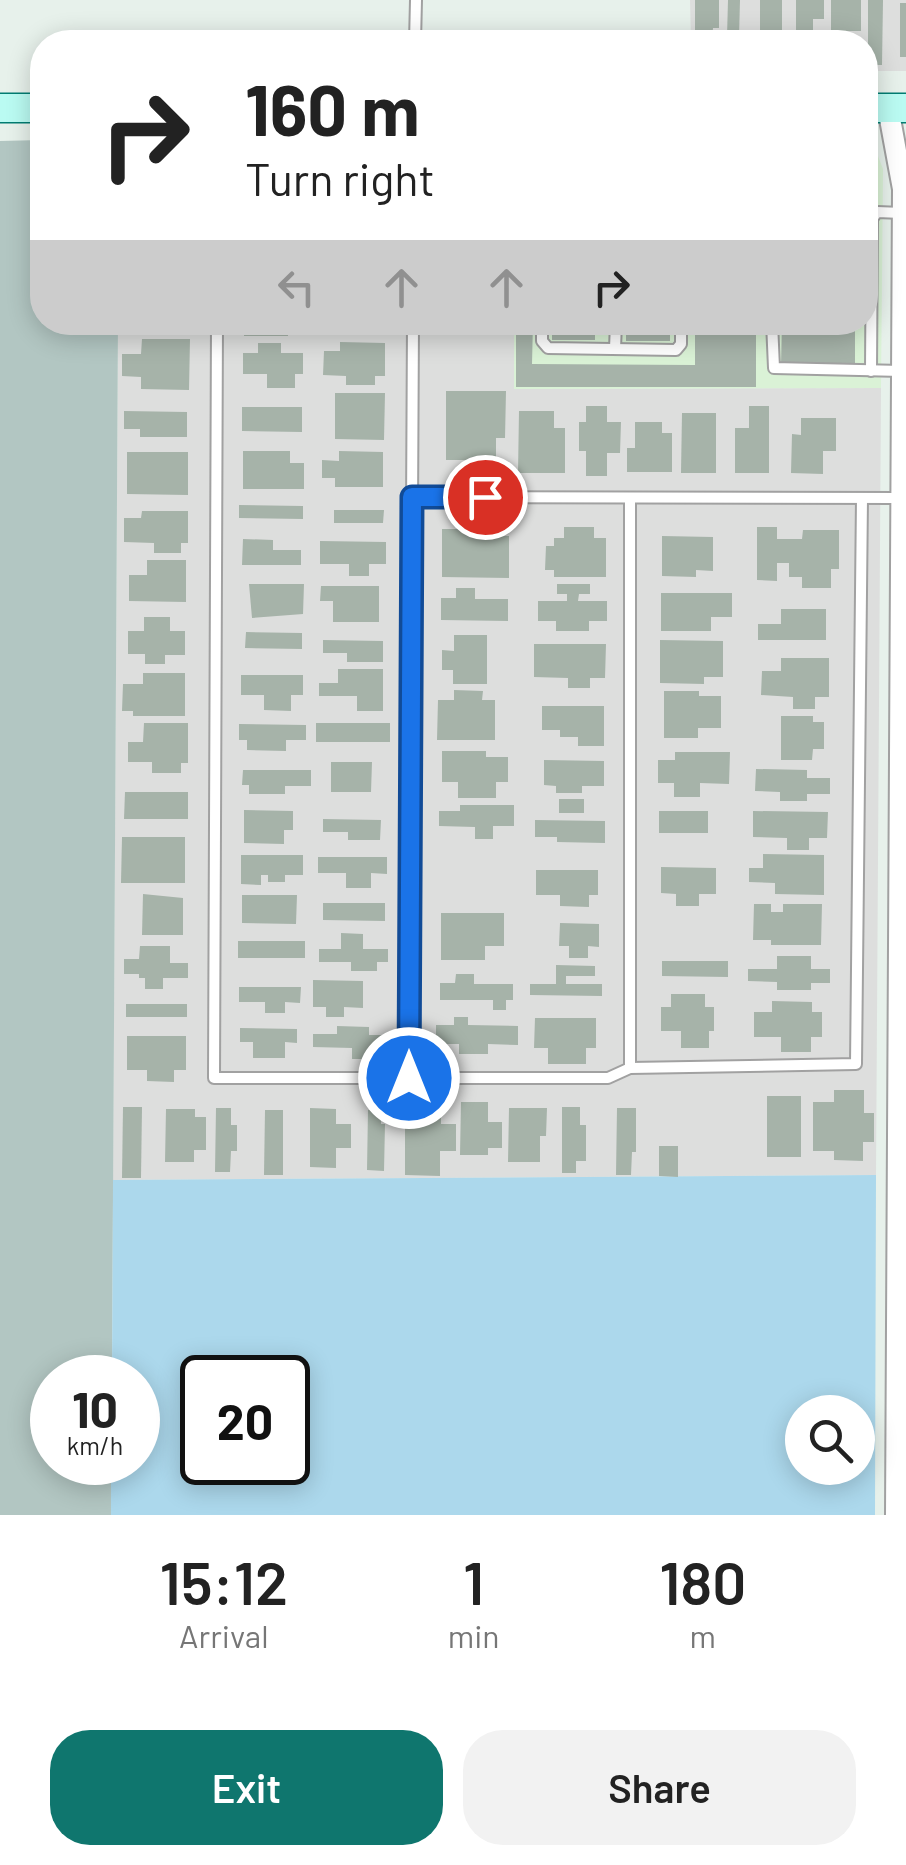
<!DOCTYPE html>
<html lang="en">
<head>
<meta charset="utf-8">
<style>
	:root { --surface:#fff; --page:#f2f2f2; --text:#222; --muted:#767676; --accent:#0f766e }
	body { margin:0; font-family:Barlow,sans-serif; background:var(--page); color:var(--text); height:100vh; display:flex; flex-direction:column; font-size:38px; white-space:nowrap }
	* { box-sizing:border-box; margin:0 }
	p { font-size:32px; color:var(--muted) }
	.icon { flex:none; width:55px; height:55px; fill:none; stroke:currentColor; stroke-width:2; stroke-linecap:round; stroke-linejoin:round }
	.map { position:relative; height:1515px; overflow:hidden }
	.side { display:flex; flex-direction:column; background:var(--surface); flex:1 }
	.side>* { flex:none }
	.guide { position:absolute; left:30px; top:30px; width:848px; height:305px; border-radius:40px; box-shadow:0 5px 25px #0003; background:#fff; color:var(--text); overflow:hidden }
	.buttons { position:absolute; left:785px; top:1395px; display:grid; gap:20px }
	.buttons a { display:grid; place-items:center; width:90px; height:90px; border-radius:50%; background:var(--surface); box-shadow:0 5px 25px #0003; font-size:50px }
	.speed { position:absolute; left:30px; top:1355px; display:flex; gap:20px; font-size:50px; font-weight:700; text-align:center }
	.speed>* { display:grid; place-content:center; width:130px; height:130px; border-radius:50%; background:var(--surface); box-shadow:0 5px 25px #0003; line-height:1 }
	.speed small { font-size:25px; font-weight:400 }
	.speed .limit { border:5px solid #111; border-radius:15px; background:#fff; color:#111 }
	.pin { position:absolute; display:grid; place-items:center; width:85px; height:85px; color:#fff; margin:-42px; border:5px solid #fff; border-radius:50%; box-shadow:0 2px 10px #0007 }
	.me { position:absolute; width:110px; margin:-55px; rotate:0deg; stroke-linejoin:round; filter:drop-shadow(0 0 8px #0008) }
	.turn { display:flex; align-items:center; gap:35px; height:210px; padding:0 50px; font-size:45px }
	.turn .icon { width:130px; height:130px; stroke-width:2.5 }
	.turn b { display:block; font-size:70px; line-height:85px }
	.lanes { display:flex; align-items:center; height:95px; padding:0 50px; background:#0003; justify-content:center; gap:50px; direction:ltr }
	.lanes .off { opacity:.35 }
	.eta { display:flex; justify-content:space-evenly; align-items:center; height:170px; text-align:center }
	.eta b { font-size:60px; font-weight:600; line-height:70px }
	.action { display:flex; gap:20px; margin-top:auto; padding:20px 50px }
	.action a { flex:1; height:115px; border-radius:40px; background:var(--accent); color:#fff; font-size:40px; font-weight:600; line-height:115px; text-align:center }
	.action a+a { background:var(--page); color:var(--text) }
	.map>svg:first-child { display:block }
	.residential { fill:#dddedd }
	.commercial { fill:#daf2d6 }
	.construction { fill:#b2c6c2 }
	.grass { fill:#acd8ec; fill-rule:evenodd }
	.building { fill:#a6b3a9 }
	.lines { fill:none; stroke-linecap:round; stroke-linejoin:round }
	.service-casing { stroke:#a1a1a1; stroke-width:14 }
	.minor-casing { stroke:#a1a1a1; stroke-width:24 }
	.secondary-casing { stroke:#027d72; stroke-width:31 }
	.service { stroke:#fff; stroke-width:10 }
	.minor { stroke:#fff; stroke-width:20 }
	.secondary { stroke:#bafbf2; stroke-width:28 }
	.route-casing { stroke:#114b97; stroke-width:25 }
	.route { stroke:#1a73e8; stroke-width:18 }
</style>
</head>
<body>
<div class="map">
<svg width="906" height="1515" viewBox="0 0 906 1515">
	<rect width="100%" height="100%" fill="#e7f1eb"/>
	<g class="residential">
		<path d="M 690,0 L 906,0 L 906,71 L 865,71 L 865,42 L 691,42 Z"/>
		<path d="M 118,323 L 514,323 L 515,389 L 881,388 L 876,1175 L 113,1180 Z"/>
	</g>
	<path class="commercial" d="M 865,144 L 878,156 L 883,169 L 881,388 L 514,389 L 514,323 L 865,322 Z"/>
	<path class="construction" d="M 42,140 L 42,322 L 118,323 L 112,1377 L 52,1378 L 52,1462 L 111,1463 L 111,1515 L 0,1515 L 0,141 Z"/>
	<path class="grass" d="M 876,1175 L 875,1515 L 111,1515 L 111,1463 L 138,1462 L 138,1378 L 112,1377 L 113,1180 ZM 202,1378 L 288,1378 L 288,1462 L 202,1462 ZM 802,1412 L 858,1412 L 858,1468 L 802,1468 Z"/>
	<g class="building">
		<path d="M 695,0 L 719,0 L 719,28 L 713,28 L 712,42 L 695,42 Z"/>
		<path d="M 728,0 L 740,0 L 739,37 L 727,37 Z"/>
		<rect x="760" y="0" width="22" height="42"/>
		<path d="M 796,0 L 824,0 L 824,19 L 813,19 L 813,42 L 796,42 Z"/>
		<path d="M 831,0 L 861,0 L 861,31 L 845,31 L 845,42 L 831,42 Z"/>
		<path d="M 868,0 L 883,0 L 882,65 L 868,65 Z"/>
		<rect x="900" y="3" width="6" height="54"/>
		<rect x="244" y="322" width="44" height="14"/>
		<path d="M 338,322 L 364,322 L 364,335 L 338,334 Z"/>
		<path d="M 516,322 L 533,322 L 532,364 L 695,365 L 695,322 L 756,322 L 756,387 L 516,387 Z"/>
		<rect x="552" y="322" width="43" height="18"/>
		<rect x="626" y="322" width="44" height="19"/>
		<path d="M 782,322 L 855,322 L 855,366 L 781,365 Z"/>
		<path d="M 142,339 L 190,339 L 189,390 L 141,389 L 141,377 L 122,376 L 122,354 L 141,354 Z"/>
		<path d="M 340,342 L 385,343 L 385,376 L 375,376 L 375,385 L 346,385 L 346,376 L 323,375 L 324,351 L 340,351 Z"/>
		<path d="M 258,343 L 281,343 L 281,353 L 303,353 L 303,374 L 295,374 L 295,388 L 267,388 L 267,374 L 243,374 L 243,353 L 258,353 Z"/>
		<path d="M 446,391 L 506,391 L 505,438 L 496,438 L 496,460 L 446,460 Z"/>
		<path d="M 335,393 L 385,393 L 384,440 L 335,439 Z"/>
		<path d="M 586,406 L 607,406 L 607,422 L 621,422 L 620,453 L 607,453 L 607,476 L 586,476 L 586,451 L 579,451 L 579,422 L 586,422 Z"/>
		<path d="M 749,406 L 769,406 L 769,473 L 735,473 L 735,428 L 749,428 Z"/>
		<path d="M 242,407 L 302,407 L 302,432 L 242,431 Z"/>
		<path d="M 124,411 L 187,412 L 187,437 L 140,437 L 140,429 L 124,429 Z"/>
		<path d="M 519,411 L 554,411 L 554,428 L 565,428 L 565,473 L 518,473 Z"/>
		<path d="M 682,413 L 716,413 L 716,473 L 681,473 Z"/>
		<path d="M 801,418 L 836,418 L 836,451 L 823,451 L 823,474 L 791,473 L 792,434 L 801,435 Z"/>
		<path d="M 635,422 L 662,422 L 662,433 L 672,433 L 672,472 L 627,472 L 627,448 L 635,448 Z"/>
		<path d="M 243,451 L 290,451 L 290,463 L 304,463 L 304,489 L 243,489 Z"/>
		<path d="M 339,451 L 383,452 L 383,487 L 335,487 L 335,478 L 322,478 L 322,460 L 339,461 Z"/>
		<path d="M 127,452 L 188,452 L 188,495 L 127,494 Z"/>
		<path d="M 239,505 L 303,506 L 303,519 L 239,518 Z"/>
		<path d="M 334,510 L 384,510 L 383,523 L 334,523 Z"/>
		<path d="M 142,511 L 188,511 L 188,543 L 181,543 L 181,553 L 154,553 L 154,543 L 124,542 L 124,518 L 141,518 Z"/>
		<path d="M 564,527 L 594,527 L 594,538 L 606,538 L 606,577 L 554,577 L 554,570 L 545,570 L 546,546 L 554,546 L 554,538 L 564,538 Z"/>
		<path d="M 757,527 L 777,527 L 777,539 L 802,539 L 803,530 L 839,530 L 839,569 L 831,569 L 831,588 L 802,588 L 802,577 L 789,577 L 789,563 L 777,563 L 777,581 L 757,580 Z"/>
		<path d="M 442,529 L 490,529 L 490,536 L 509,536 L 509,578 L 442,577 Z"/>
		<path d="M 662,536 L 713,537 L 713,571 L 696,570 L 696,577 L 662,576 Z"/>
		<path d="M 243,539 L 273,540 L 273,550 L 301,550 L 301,565 L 242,565 Z"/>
		<path d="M 320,541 L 386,542 L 386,564 L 369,564 L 369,576 L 349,576 L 349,564 L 320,564 Z"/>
		<path d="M 147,560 L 186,560 L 186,602 L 129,601 L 129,575 L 147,575 Z"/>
		<path d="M 249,584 L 304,584 L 303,614 L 252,618 Z"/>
		<path d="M 557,584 L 590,584 L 590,594 L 579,594 L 578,601 L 607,601 L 607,621 L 589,621 L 589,631 L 556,631 L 556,621 L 538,621 L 538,601 L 567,601 L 567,594 L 557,594 Z"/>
		<path d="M 321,586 L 379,586 L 379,622 L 333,622 L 333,601 L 320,601 Z"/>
		<path d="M 456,588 L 475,588 L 475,599 L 508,599 L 508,621 L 441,620 L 441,598 L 456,598 Z"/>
		<path d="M 661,593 L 732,593 L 732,617 L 711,617 L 711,631 L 661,631 Z"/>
		<path d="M 781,609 L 826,609 L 826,640 L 758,640 L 758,624 L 781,624 Z"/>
		<path d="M 144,617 L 170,617 L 170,631 L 185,631 L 185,655 L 165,655 L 165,664 L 145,664 L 145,654 L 128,654 L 128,631 L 144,631 Z"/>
		<path d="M 246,632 L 302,633 L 302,649 L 245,648 Z"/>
		<path d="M 454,635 L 487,635 L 487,684 L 453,684 L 453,670 L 442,670 L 442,650 L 454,651 Z"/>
		<path d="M 323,640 L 383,641 L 383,662 L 347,662 L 347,653 L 323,653 Z"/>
		<path d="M 660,640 L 723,641 L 723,677 L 704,677 L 704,684 L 660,683 Z"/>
		<path d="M 534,644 L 606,644 L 605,678 L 590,678 L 590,688 L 568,688 L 568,678 L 534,677 Z"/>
		<path d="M 781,658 L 829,658 L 829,697 L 815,697 L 815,709 L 793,709 L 793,697 L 761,695 L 762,671 L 781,671 Z"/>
		<path d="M 338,669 L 383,669 L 383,711 L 357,711 L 357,696 L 319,696 L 319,683 L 338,683 Z"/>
		<path d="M 143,673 L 185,673 L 185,716 L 133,716 L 133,711 L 122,711 L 123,684 L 143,684 Z"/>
		<path d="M 241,675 L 303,675 L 303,695 L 291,695 L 291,711 L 264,710 L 264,695 L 241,695 Z"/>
		<path d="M 454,690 L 483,691 L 482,700 L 495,700 L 495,740 L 437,740 L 438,700 L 454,700 Z"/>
		<path d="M 664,691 L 699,691 L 699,696 L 721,696 L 721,728 L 698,728 L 698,738 L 664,738 Z"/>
		<path d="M 542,706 L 604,706 L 604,746 L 578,746 L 578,737 L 560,737 L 560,730 L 542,730 Z"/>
		<path d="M 781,716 L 813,716 L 813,722 L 824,722 L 824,749 L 813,749 L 812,760 L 781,760 Z"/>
		<path d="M 144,723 L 188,723 L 188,763 L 181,763 L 181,773 L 152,773 L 152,762 L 128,762 L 128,742 L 143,742 Z"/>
		<rect x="316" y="723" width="74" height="19"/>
		<path d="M 239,724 L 306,725 L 306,740 L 286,740 L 286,751 L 247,750 L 247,740 L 239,740 Z"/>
		<path d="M 442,751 L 486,751 L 486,757 L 508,757 L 508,782 L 496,782 L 496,798 L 458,798 L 458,782 L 442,782 Z"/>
		<path d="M 675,752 L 730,752 L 729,784 L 700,783 L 700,797 L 674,797 L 674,783 L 658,783 L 658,760 L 675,760 Z"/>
		<path d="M 544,760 L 604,761 L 604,786 L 582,786 L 582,793 L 556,793 L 556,786 L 544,785 Z"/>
		<path d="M 331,762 L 372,762 L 371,792 L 331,792 Z"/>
		<path d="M 756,769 L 807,770 L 807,778 L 830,778 L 830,794 L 807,794 L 807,801 L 780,801 L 780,792 L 755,791 Z"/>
		<path d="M 243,770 L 311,770 L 311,786 L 285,786 L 285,794 L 249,794 L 249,785 L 242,785 Z"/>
		<path d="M 125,792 L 188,792 L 188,819 L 124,819 Z"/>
		<rect x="559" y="799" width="25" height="14"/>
		<path d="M 460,805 L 514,805 L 514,826 L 493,826 L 493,839 L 475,839 L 475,827 L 439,826 L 439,811 L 460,811 Z"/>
		<path d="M 244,810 L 293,811 L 293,830 L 284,830 L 284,844 L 244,843 Z"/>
		<rect x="659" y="811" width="49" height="22"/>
		<path d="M 753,811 L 828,812 L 827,838 L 809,838 L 809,850 L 787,850 L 787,838 L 753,837 Z"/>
		<path d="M 323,819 L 381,820 L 380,840 L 348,840 L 348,832 L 323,832 Z"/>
		<path d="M 535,820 L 605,821 L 605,843 L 557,842 L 557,837 L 535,837 Z"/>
		<path d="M 122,837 L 185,837 L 185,883 L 121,883 Z"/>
		<path d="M 763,854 L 824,855 L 824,895 L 775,894 L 775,883 L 749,882 L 749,868 L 763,868 Z"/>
		<path d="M 241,855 L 303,855 L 303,875 L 285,875 L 285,882 L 268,882 L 268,875 L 261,875 L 261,885 L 241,884 Z"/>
		<path d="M 318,857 L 387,857 L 387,874 L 371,873 L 371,888 L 346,888 L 346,873 L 318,873 Z"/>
		<path d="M 661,867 L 716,868 L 716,894 L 699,894 L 699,906 L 676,906 L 676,894 L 661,893 Z"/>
		<path d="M 536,870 L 598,870 L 598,895 L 589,895 L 589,907 L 560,906 L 560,895 L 536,895 Z"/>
		<path d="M 143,894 L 183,898 L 183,935 L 142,935 Z"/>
		<path d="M 242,895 L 297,895 L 296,924 L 242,923 Z"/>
		<path d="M 323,903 L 385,903 L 385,921 L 323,920 Z"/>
		<path d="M 754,904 L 771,904 L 771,912 L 783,912 L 783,904 L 822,904 L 821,945 L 771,945 L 771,940 L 753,940 Z"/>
		<path d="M 441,913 L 504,913 L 504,946 L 485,946 L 485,960 L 441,960 Z"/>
		<path d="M 560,923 L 599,924 L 599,947 L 588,946 L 588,958 L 569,958 L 569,946 L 559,946 Z"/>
		<path d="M 341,933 L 363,934 L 363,949 L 388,949 L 388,962 L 377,962 L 377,971 L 351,971 L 351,962 L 319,962 L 319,949 L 341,949 Z"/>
		<rect x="238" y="941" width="67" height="17"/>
		<path d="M 140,946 L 170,946 L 170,963 L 188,963 L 188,978 L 163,978 L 163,989 L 145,989 L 145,978 L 139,978 L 139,974 L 124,974 L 124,959 L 139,959 Z"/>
		<path d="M 777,956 L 811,956 L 811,969 L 830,969 L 830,983 L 811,983 L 811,990 L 777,990 L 777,982 L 748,981 L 748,969 L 777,969 Z"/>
		<path d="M 662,961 L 728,961 L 728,977 L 662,976 Z"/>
		<path d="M 556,965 L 595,966 L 595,976 L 566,976 L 566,984 L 602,984 L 602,996 L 530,995 L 530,984 L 556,984 Z"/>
		<path d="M 456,974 L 474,974 L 474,984 L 513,984 L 513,1000 L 506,1000 L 506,1010 L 493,1010 L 493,1000 L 440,1000 L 440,983 L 455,983 Z"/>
		<path d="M 313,980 L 363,981 L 363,1008 L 344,1007 L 344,1017 L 326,1017 L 326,1007 L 313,1007 Z"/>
		<path d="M 239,987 L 301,987 L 300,1003 L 285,1002 L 285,1013 L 265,1013 L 265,1002 L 239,1002 Z"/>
		<path d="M 671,994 L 705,994 L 705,1007 L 714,1007 L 714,1031 L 709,1031 L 709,1048 L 681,1048 L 681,1031 L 661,1031 L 661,1007 L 671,1007 Z"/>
		<path d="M 772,1001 L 812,1002 L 812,1012 L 822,1012 L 822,1037 L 811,1037 L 811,1052 L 781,1052 L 781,1037 L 754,1037 L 754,1012 L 772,1012 Z"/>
		<rect x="126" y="1004" width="61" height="13"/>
		<path d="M 454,1017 L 468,1017 L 468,1025 L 518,1026 L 518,1045 L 488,1044 L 488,1054 L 459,1054 L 459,1044 L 436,1044 L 436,1025 L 454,1025 Z"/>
		<path d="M 535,1018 L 596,1018 L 596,1048 L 586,1048 L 586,1064 L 548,1064 L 548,1048 L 534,1048 Z"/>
		<path d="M 337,1026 L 369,1027 L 369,1035 L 388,1035 L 388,1048 L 375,1048 L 375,1059 L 352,1059 L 352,1048 L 313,1047 L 313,1034 L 337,1034 Z"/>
		<path d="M 240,1028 L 297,1029 L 297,1043 L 285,1042 L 285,1058 L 253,1058 L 253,1042 L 240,1042 Z"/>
		<path d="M 127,1036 L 186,1036 L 186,1070 L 174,1070 L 174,1082 L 147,1081 L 147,1070 L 127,1070 Z"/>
		<path d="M 834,1090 L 864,1090 L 864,1113 L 874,1113 L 874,1142 L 863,1142 L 863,1161 L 834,1160 L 834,1151 L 813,1151 L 813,1102 L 834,1102 Z"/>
		<rect x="767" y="1096" width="34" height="61"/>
		<path d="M 461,1102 L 488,1102 L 488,1122 L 502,1122 L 502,1148 L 488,1148 L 488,1155 L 460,1155 Z"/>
		<path d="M 405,1104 L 441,1104 L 441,1124 L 456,1124 L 456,1151 L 440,1151 L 440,1176 L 405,1175 Z"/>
		<path d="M 123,1107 L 142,1107 L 141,1178 L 122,1178 Z"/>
		<path d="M 562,1107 L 580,1107 L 580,1125 L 586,1125 L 586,1161 L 576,1161 L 576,1173 L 562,1173 Z"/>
		<path d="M 216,1108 L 231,1108 L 231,1125 L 237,1125 L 237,1151 L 231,1151 L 230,1172 L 215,1172 Z"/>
		<path d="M 310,1108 L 336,1109 L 336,1124 L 351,1124 L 351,1148 L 336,1148 L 336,1168 L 310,1167 Z"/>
		<path d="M 509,1108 L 547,1108 L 546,1136 L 540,1136 L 540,1162 L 508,1162 Z"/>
		<path d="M 617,1108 L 636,1108 L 636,1152 L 632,1152 L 631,1175 L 616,1175 Z"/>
		<path d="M 166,1109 L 195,1109 L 195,1117 L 206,1117 L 206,1150 L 194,1150 L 194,1162 L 165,1162 Z"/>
		<path d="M 265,1110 L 283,1110 L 283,1175 L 264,1175 Z"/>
		<path d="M 368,1110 L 381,1110 L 381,1124 L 385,1124 L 384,1171 L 367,1170 Z"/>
		<path d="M 659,1146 L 678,1146 L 678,1177 L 659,1176 Z"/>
	</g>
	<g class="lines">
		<g class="service-casing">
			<g id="service">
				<path d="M 415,42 L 416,0"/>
				<path d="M 217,322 L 214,1078 L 608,1078 L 630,1068 L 856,1064 L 862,498"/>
				<path d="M 542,322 L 542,341 L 548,348 L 676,350 L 681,344 L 681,322"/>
				<path d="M 772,322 L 774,368 L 902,371"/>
				<path d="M 615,349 L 616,322"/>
				<path d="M 871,371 L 872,219 L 877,212 L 902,213"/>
				<path d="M 412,497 L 901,498"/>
				<path d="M 630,498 L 630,1068"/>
				<path d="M 409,1078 L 413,322"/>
			</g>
		</g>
		<g class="minor-casing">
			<path id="minor" d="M 888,108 L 903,189 L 896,1515"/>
		</g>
		<g class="secondary-casing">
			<g id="secondary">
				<path d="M 0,108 L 42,108"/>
				<path d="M 865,108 L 906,108"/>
			</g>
		</g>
		<use href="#service" class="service"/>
		<use href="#minor" class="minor"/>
		<use href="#secondary" class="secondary"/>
	</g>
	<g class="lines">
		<g class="route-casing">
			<path id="route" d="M 409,1078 L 412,497 L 485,497"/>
		</g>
		<use href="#route" class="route"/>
	</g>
</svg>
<div class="buttons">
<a><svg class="icon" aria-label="search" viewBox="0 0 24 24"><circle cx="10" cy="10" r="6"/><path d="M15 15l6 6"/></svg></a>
</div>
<div class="speed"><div>10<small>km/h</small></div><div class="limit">20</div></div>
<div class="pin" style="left:485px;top:497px;background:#d93025"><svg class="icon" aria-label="arrive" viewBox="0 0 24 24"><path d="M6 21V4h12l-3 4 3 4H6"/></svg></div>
<svg class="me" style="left:409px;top:1078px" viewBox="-20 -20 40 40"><circle r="17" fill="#1a73e8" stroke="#fff" stroke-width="3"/><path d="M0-11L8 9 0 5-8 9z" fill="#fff"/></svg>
<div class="guide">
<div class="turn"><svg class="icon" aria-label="right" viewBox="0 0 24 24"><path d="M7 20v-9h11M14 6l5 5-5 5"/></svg><div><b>160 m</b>Turn right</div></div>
<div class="lanes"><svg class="icon off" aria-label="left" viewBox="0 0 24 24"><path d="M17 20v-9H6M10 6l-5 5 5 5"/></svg><svg class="icon off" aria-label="ahead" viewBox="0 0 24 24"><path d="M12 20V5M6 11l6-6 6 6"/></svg><svg class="icon off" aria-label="ahead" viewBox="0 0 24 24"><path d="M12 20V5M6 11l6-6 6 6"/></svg><svg class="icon" aria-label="right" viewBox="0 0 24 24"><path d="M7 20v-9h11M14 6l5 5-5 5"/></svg></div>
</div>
</div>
<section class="side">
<div class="eta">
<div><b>15:12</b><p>Arrival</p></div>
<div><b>1</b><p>min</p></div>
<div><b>180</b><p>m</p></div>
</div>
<div class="action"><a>Exit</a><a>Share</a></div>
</section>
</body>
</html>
